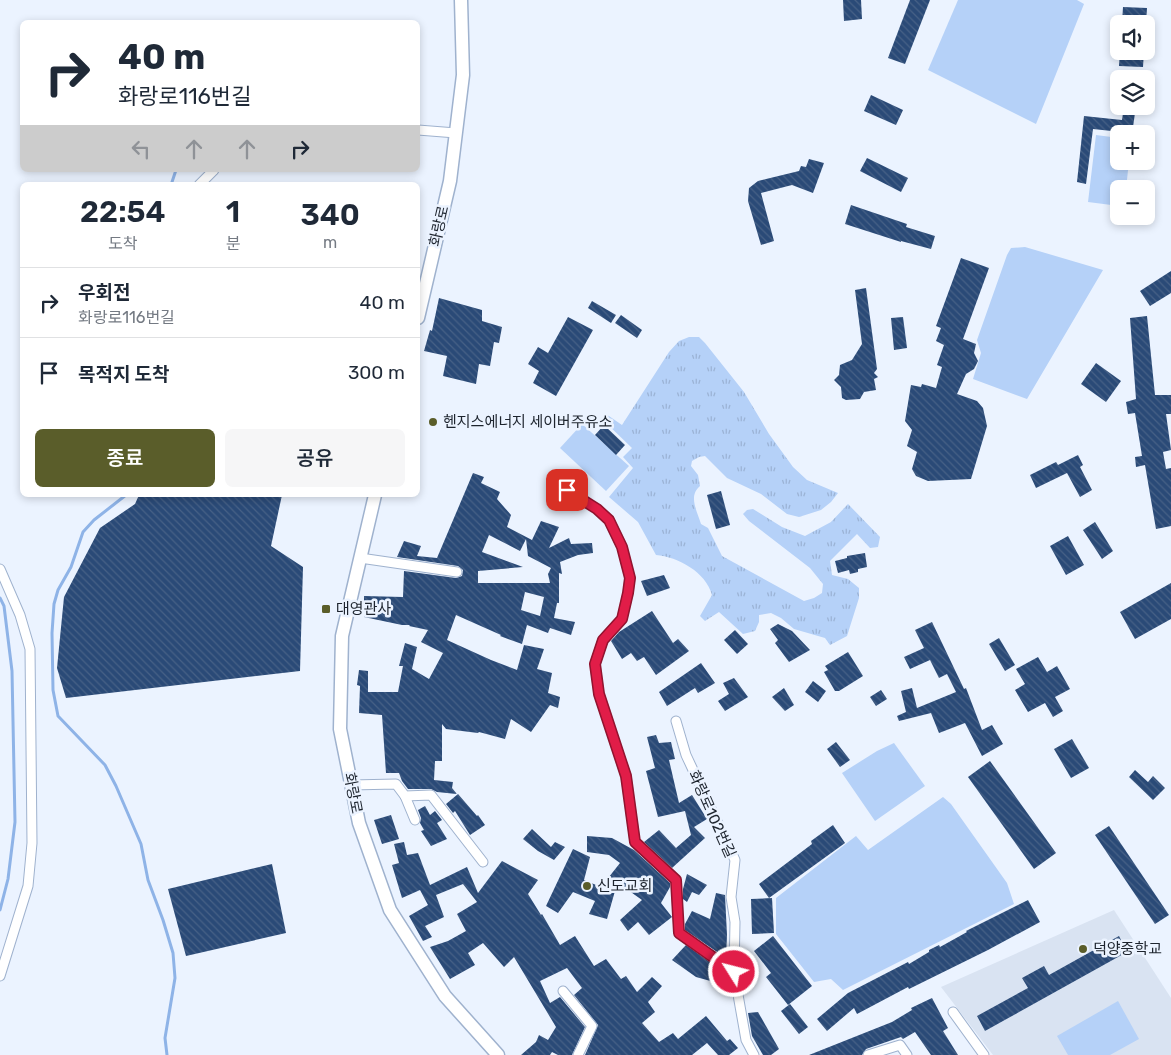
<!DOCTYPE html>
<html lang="ko">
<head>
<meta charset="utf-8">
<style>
	:root { --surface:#fff; --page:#f6f6f7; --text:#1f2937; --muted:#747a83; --line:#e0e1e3; --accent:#5a5d2a }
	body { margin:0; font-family:Rubik,"Noto Sans KR",sans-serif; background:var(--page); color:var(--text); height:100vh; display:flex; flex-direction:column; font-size:19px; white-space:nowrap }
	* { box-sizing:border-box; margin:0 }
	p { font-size:16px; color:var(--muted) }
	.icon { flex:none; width:28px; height:28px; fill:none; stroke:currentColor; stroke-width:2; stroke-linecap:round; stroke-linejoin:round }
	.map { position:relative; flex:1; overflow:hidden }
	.drawer { position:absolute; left:20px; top:182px; width:400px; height:315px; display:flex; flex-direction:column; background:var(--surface); border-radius:8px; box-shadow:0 2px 8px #0003 }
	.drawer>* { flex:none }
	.banner { position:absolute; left:20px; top:20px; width:400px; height:152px; border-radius:8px; box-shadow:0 2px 8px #0003; background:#fff; color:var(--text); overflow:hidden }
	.tools { position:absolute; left:1110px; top:15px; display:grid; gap:10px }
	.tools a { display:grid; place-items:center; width:45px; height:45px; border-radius:8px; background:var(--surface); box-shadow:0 2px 8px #0003; font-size:25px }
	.pin { position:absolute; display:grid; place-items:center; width:42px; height:42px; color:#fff; margin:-21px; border-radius:10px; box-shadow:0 2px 8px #0006 }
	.me { position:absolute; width:55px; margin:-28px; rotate:306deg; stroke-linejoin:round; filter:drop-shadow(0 0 4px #0008) }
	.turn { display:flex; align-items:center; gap:18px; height:105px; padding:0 15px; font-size:22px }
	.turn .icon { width:65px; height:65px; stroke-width:2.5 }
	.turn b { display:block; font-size:35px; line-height:42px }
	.lanes { display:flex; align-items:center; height:48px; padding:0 15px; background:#0003; justify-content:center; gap:25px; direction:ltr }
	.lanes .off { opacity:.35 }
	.eta { display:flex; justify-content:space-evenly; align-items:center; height:85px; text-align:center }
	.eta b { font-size:30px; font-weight:600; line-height:35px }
	.button { display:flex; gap:10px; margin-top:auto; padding:10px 15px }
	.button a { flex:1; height:58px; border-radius:8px; background:var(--accent); color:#fff; font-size:20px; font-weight:600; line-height:58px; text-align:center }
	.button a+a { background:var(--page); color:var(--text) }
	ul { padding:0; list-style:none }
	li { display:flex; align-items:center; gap:15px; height:70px; padding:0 15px; border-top:1px solid var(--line) }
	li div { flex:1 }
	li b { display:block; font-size:19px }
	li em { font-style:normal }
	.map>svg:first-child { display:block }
	.built { fill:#d9e3f2 }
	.grass { fill:url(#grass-tufts) }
	.pitch { fill:#b5d1f8 }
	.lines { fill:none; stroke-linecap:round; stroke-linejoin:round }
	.stream { stroke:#8eb3e7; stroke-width:3 }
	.building { fill:url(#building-back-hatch); fill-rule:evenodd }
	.minor-casing { stroke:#9fb2ce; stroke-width:11 }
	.secondary-casing { stroke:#9fb2ce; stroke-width:15 }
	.minor { stroke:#fff; stroke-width:9 }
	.secondary { stroke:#fff; stroke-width:12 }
	.route-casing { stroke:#92132f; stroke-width:12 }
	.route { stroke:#e11d48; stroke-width:9 }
	.poi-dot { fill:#5a5d2a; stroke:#ebf3ff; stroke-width:2 }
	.labels { text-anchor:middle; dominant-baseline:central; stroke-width:5; stroke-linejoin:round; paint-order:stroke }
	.street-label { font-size:15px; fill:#1d242e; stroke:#ebf3ff }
	.poi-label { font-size:15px; fill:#1d242e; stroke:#ebf3ff; text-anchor:start }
</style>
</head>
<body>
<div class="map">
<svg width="1171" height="1055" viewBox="0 0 1171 1055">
	<defs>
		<pattern id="grass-tufts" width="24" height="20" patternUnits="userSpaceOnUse" patternTransform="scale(1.25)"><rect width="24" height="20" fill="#b5d1f8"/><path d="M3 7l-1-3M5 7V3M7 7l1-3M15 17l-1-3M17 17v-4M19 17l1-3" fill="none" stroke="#9bb3d5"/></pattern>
		<pattern id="building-back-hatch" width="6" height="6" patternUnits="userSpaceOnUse" patternTransform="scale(1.25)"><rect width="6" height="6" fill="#2a4a77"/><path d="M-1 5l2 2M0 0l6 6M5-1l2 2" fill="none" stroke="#476186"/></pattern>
	</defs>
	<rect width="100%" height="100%" fill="#ebf3ff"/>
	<path class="built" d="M 1114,910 L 1171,998 L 1171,1055 L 993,1055 L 941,987 Z"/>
	<path class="grass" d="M 689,337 L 699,337 L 705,343 L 744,392 L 769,434 L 793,467 L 807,480 L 838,493 L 831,502 L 821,510 L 799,517 L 787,514 L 761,494 L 727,478 L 705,456 L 699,457 L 692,461 L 691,466 L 698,475 L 700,486 C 688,496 697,511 701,524 L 708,528 L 722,556 L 804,601 L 814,598 L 822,593 L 823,584 L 810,568 L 749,521 L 743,514 L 747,510 L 753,509 L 782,527 L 805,536 L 831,522 L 848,504 L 880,537 L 878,547 L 870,548 L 857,534 L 830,561 L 832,575 L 848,579 L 859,588 L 859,598 L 847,636 L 830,645 L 825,638 L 794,629 L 781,618 L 771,613 L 759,615 L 759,622 L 755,631 L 743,634 L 719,612 L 705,621 L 700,616 L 712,595 C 706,572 678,557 656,555 L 638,522 L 609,497 L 633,468 L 623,457 L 632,448 L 605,422 L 599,427 L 596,425 L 606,414 L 622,425 L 669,352 L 679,341 Z"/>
	<g class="pitch">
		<path d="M 958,0 L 1077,0 L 1084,4 L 1036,124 L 928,70 Z"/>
		<path d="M 1096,135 L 1119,138 L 1119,161 L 1129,161 L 1126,189 L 1119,189 L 1119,206 L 1088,202 Z"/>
		<path d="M 1025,247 L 1103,270 L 1027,399 L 973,379 L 981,353 L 977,340 L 1007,255 L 1011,248 Z"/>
		<path d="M 582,424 L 629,466 L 606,491 L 560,448 Z"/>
		<path d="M 894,743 L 925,786 L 875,821 L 842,773 L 877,751 Z"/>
		<path d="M 943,797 L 951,804 L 1007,883 L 1014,904 L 843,990 L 831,979 L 814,982 L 776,934 L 776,898 L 856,836 L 868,850 Z"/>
		<path d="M 1118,1001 L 1139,1039 L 1110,1055 L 1068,1055 L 1057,1036 Z"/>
	</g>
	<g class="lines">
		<g class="stream">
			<path d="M 171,185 L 176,170"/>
			<path d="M 126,495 L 94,520 L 83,532 L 71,567 L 58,590 L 54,604 L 52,633 L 53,690 L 58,716 L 105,765 L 116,786 L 141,844 L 148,880 L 163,920 L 173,953 L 175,978 L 165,1038 L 167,1055"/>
			<path d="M 0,598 L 4,606 L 12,671 L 15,822 L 8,879 L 0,910"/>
		</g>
	</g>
	<g class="building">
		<path d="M 843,0 L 861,0 L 862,19 L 844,21 Z"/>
		<path d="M 910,0 L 930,0 L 905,64 L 888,58 Z"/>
		<path d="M 1123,7 L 1147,8 L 1146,24 L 1122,24 Z"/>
		<path d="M 1120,51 L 1144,51 L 1143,67 L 1119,66 Z"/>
		<path d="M 871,95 L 903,110 L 896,125 L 864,111 Z"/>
		<path d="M 1124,106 L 1136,106 L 1132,134 L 1121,134 L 1121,132 L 1093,129 L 1086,184 L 1077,182 L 1084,116 L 1122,120 Z"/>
		<path d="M 867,158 L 908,178 L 901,192 L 860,171 Z"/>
		<path d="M 809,159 L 824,163 L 813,193 L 792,185 L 761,193 L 774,241 L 761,245 L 748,201 L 749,188 L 758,181 L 799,171 L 801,166 L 806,167 Z"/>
		<path d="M 851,205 L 907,224 L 906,227 L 935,236 L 931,249 L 901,241 L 901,242 L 845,224 Z"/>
		<path d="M 961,258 L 989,268 L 963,339 L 976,344 L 974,353 L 978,361 L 974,369 L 966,374 L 957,394 L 977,401 L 983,408 L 987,426 L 971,479 L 928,481 L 916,476 L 912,469 L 917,452 L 907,446 L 912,430 L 905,421 L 911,385 L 921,387 L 922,384 L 936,388 L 942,367 L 937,365 L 944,345 L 936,341 L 941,328 L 936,326 Z"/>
		<path d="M 1171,271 L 1171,293 L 1150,306 L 1140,291 Z"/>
		<path d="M 866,288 L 877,369 L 874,373 L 878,377 L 874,379 L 876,390 L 864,392 L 860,399 L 846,400 L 842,398 L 841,387 L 834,380 L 839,375 L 840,365 L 852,360 L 862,344 L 855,290 Z"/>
		<path d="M 439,298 L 482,310 L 482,321 L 502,327 L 499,343 L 494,342 L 490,366 L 479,364 L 476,384 L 443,376 L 447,356 L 424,351 L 430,330 L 432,331 Z"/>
		<path d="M 592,301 L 616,315 L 611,323 L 588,308 Z"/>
		<path d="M 621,315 L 642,330 L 637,338 L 615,323 Z"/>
		<path d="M 1147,316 L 1155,395 L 1171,395 L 1171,414 L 1166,414 L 1171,450 L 1163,452 L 1166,469 L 1171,468 L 1171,526 L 1156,529 L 1145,465 L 1136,467 L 1135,457 L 1142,456 L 1135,413 L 1128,414 L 1126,402 L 1136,399 L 1130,318 Z"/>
		<path d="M 568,317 L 593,330 L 556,396 L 533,383 L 539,371 L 528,364 L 538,347 L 548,353 Z"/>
		<path d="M 903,317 L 907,348 L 894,350 L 891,318 Z"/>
		<path d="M 1096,363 L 1121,381 L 1106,402 L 1081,384 Z"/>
		<path d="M 604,425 L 625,445 L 616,455 L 595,435 Z"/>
		<path d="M 1078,455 L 1083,465 L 1080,467 L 1092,490 L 1080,497 L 1067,473 L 1036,488 L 1030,475 L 1056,462 L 1058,465 Z"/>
		<path d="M 473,473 L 484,477 L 481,483 L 500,492 L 497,499 L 511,515 L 507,527 L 532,540 L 541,521 L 559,527 L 549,548 L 569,538 L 571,544 L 592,543 L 593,553 L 578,555 L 560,562 L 562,574 L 559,573 L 559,603 L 557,603 L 554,618 L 575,622 L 571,635 L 550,628 L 548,633 L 527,625 L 522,644 L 500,636 L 501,635 L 456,615 L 447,640 L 491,660 L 517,670 L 524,645 L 544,649 L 537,669 L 552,673 L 548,693 L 560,697 L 558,708 L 550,705 L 531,732 L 511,719 L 505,739 L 479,732 L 478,733 L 446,729 L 442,724 L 442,761 L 435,761 L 434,780 L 453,782 L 452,788 L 457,794 L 437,792 L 431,789 L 408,789 L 402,781 L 399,773 L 386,773 L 382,715 L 359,713 L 360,686 L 357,685 L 359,670 L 368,671 L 368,692 L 398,692 L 403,666 L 399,666 L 405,643 L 417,647 L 412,669 L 429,679 L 443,653 L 421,642 L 428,630 L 409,626 L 410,625 L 402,625 L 364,617 L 364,596 L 403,597 L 404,571 L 456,578 L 462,576 L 463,570 L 458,566 L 397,557 L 404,541 L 421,546 L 417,556 L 437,558 ZM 489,535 L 520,551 L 526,539 L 528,556 L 551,568 L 548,574 L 550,583 L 478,583 L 478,571 L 523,567 L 482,552 ZM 525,592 L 544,597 L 540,616 L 521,610 Z"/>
		<path d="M 721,491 L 730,525 L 716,529 L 707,495 Z"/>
		<path d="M 139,495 L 282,495 L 271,546 L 303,567 L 300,671 L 66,698 L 57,668 L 64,597 L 100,528 L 135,504 Z"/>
		<path d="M 1095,522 L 1113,551 L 1102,559 L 1083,530 Z"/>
		<path d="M 1068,536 L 1084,565 L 1066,575 L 1050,546 Z"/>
		<path d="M 865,553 L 867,567 L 858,569 L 858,572 L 850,574 L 849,570 L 838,573 L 835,561 L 847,558 L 847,556 Z"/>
		<path d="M 664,575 L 670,588 L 647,596 L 641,581 Z"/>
		<path d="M 1171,583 L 1171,619 L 1135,639 L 1120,612 Z"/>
		<path d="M 652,611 L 673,643 L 678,639 L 689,651 L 656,675 L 644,657 L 637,661 L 631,653 L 622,659 L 611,641 L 619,632 Z"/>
		<path d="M 932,622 L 964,689 L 966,688 L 982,730 L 992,725 L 1003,744 L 982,756 L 965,723 L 939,733 L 931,713 L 899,721 L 897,716 L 906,712 L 901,691 L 912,688 L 917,708 L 956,692 L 947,674 L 939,678 L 930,660 L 910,669 L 904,657 L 924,648 L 915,630 Z"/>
		<path d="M 778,624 L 792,631 L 810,650 L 789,662 L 775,643 L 778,640 L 770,629 Z"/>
		<path d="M 735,630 L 748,644 L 737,654 L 724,640 Z"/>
		<path d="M 999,638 L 1015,665 L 1005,671 L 989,644 Z"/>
		<path d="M 848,652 L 863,676 L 839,691 L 835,691 L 824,672 L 828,670 L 825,666 Z"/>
		<path d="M 1038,657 L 1047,672 L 1057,666 L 1070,689 L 1055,697 L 1063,711 L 1053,717 L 1045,703 L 1028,712 L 1015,690 L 1025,684 L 1016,669 Z"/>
		<path d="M 701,663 L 715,683 L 698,693 L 695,688 L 667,706 L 659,692 Z"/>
		<path d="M 734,678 L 748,697 L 725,711 L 718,701 L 729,694 L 723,683 Z"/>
		<path d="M 813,681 L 826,691 L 818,702 L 805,692 Z"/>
		<path d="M 784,688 L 794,705 L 785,711 L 772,697 Z"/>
		<path d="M 881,690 L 887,699 L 876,706 L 870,697 Z"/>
		<path d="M 656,735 L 659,743 L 671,742 L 675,759 L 669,760 L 679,803 L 692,795 L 707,819 L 694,827 L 705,838 L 672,868 L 644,842 L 659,830 L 676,848 L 691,835 L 685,811 L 658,817 L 646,771 L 655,768 L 647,737 Z"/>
		<path d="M 1072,739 L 1089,768 L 1071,778 L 1054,749 Z"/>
		<path d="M 836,742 L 850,760 L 840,767 L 827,749 Z"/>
		<path d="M 990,761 L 1056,853 L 1034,869 L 968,777 Z"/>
		<path d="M 1135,770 L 1148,782 L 1153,776 L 1165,788 L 1153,800 L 1129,777 Z"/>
		<path d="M 458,794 L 477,816 L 478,815 L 485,825 L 470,835 L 455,811 L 453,813 L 446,804 Z"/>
		<path d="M 425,806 L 430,815 L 435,811 L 442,820 L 437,823 L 447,839 L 431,846 L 421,831 L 424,830 L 420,823 L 421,818 L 418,810 Z"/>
		<path d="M 391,815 L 399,839 L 382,844 L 374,820 Z"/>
		<path d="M 833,825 L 845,843 L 769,898 L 759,884 L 812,844 L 811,841 Z"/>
		<path d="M 1109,826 L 1169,915 L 1155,924 L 1095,835 Z"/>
		<path d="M 532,829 L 551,847 L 555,842 L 565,847 L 554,860 L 538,851 L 523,839 Z"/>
		<path d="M 587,836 L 612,838 L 634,850 L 670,883 L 670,887 L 661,903 L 672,917 L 649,935 L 638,922 L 628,931 L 620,920 L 642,900 L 621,885 L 621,887 L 617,884 L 607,919 L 589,914 L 595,901 L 573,892 L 558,913 L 546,906 L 573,849 L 590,857 L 584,880 L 601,887 L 620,863 L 609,855 L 587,852 Z"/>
		<path d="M 404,842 L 407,855 L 418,853 L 430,885 L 467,867 L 478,893 L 502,861 L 538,880 L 528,894 L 541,915 L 542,914 L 560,945 L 575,936 L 594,966 L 606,959 L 621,979 L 626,976 L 637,992 L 652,977 L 662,986 L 648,1002 L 655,1012 L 642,1023 L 659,1042 L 673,1033 L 678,1039 L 706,1016 L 727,1041 L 730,1039 L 738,1048 L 729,1055 L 718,1055 L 707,1043 L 692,1055 L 585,1055 L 598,1025 L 574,995 L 582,988 L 567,968 L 540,981 L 550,1003 L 560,997 L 585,1027 L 572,1055 L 558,1055 L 552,1052 L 550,1055 L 521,1055 L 536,1042 L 539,1035 L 548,1040 L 556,1027 L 514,957 L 504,967 L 483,943 L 468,953 L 475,965 L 450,979 L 430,947 L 448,941 L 466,931 L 457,914 L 477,902 L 463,884 L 436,895 L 444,917 L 425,926 L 432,937 L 423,941 L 409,916 L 428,905 L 420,890 L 402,898 L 392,865 L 399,863 L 394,844 Z"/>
		<path d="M 272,864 L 286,933 L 186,956 L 168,889 Z"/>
		<path d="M 687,874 L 707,885 L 699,895 L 692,892 L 687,902 L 683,899 L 683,889 Z"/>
		<path d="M 716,893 L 725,895 L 727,935 L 726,958 L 685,930 L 685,924 L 692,911 L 710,919 Z"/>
		<path d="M 772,898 L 774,933 L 752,934 L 751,899 Z"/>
		<path d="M 1028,900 L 1040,922 L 988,950 L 909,989 L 908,987 L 857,1014 L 854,1008 L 827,1031 L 817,1019 L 848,993 L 908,962 L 909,964 L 929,952 L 929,950 L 939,945 L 940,947 L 967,932 L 966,931 Z"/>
		<path d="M 773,936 L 812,986 L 788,1005 L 766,977 L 771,973 L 754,951 Z"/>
		<path d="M 1119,936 L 1127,952 L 985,1031 L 977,1016 L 1028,988 L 1022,978 L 1044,966 L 1049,975 Z"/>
		<path d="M 686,945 L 725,973 L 725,985 L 696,977 L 672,960 Z"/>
		<path d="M 932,998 L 948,1028 L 943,1031 L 958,1055 L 931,1055 L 915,1032 L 903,1039 L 901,1037 L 866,1049 L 862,1055 L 809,1055 L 892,1022 L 912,1010 L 911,1008 Z"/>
		<path d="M 790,1004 L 808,1027 L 799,1034 L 781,1011 Z"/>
		<path d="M 758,1012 L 779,1049 L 771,1055 L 763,1055 L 752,1036 L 748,1013 Z"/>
	</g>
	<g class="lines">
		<g class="minor-casing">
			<g id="minor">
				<path d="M 418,130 L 456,133"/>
				<path d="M 199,185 L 214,170"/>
				<path d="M 552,480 L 597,509 L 609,520 L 622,547 L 630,578 L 628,593 L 622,619 L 603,640 L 595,664 L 599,694 L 626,776 L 635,842 L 676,880 L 679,933 L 734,972"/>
				<path d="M 360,558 L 457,572"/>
				<path d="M 0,569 L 20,615 L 30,649 L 32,843 L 28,886 L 0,976"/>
				<path d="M 676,721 L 686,755 L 735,860 L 731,897 L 735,922 L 734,972 L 746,1040 L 754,1055"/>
				<path d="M 351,785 L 396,784 L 405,796 L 431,795 L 483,862"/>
				<path d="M 405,796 L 415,820"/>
				<path d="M 563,991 L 592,1026 L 578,1055"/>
				<path d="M 953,1012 L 984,1055"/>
				<path d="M 868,1055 L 900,1045 L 907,1055"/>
			</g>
		</g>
		<g class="secondary-casing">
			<g id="secondary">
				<path d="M 418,318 L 450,181 L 463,75 L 461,0"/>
				<path d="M 375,495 L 342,636 L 340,729 L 359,823 L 390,910 L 445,996 L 498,1055"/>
			</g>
		</g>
		<use href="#minor" class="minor"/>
		<use href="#secondary" class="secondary"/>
	</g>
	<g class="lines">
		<g class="route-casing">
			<path id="route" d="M 567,490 L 597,509 L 609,520 L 622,547 L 630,578 L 628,593 L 622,619 L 603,640 L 595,664 L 599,694 L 626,776 L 635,842 L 676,880 L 679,933 L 734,972"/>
		</g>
		<use href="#route" class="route"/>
	</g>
	<g class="poi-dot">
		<circle cx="433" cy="422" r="5"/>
		<rect x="321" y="604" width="10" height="10" rx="2.5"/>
		<circle cx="587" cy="886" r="5"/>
		<circle cx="1083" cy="949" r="5"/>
	</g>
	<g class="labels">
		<g class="street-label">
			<text transform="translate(439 226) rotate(-77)">화랑로</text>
			<text transform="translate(353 793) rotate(79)">화랑로</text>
			<text transform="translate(712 814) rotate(66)">화랑로102번길</text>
		</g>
		<g class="poi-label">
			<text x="443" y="422">헨지스에너지 세이버주유소</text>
			<text x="336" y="609">대영관사</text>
			<text x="597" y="886">신도교회</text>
			<text x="1093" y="949">덕양중학교</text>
		</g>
	</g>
</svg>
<div class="tools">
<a><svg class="icon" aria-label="sound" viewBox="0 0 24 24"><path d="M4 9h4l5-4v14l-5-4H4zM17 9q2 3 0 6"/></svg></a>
<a><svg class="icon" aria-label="layers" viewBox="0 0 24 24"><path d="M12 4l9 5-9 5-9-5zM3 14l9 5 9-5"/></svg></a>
<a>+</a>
<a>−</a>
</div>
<div class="pin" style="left:567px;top:490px;background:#d93025"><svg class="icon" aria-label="arrive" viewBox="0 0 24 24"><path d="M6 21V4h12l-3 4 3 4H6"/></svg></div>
<svg class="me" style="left:734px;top:972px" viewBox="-20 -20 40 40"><circle r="17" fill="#e11d48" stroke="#fff" stroke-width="3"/><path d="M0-11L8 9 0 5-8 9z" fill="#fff"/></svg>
<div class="banner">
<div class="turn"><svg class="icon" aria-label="right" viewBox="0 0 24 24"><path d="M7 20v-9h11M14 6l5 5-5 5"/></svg><div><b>40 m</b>화랑로116번길</div></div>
<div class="lanes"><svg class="icon off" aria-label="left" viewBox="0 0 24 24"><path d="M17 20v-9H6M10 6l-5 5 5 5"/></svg><svg class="icon off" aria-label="ahead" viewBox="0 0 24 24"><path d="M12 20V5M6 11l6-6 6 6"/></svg><svg class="icon off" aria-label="ahead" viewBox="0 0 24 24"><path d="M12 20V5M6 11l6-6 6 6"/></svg><svg class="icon" aria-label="right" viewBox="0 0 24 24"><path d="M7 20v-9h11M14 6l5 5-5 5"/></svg></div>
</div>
<section class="drawer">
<div class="eta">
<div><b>22:54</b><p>도착</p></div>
<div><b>1</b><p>분</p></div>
<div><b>340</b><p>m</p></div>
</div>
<ul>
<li><svg class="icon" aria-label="right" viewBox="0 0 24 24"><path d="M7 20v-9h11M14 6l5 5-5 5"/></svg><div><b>우회전</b><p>화랑로116번길</p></div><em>40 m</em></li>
<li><svg class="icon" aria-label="arrive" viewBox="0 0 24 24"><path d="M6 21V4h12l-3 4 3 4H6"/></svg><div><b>목적지 도착</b></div><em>300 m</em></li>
</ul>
<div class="button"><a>종료</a><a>공유</a></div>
</section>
</div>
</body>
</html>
